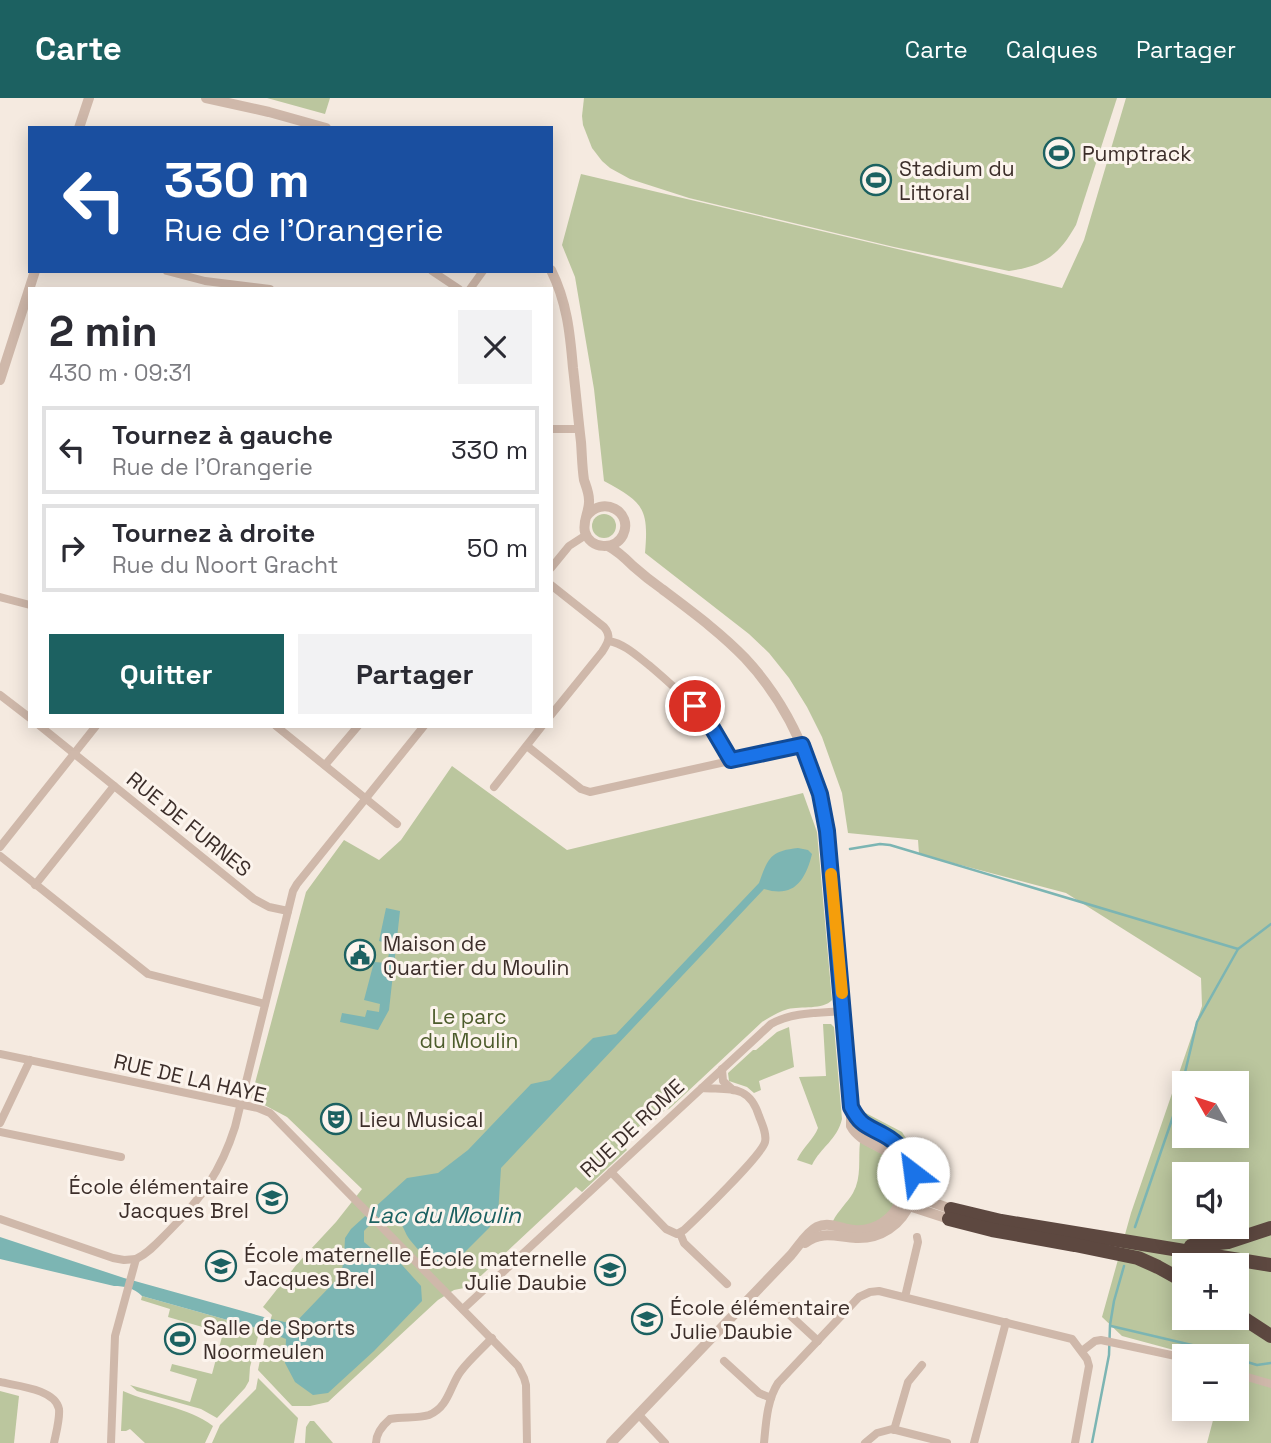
<!DOCTYPE html>
<html lang="fr">
<head>
<meta charset="utf-8">
<style>
	:root { --surface:#fff; --page:#f2f2f3; --text:#2b2b33; --muted:#7c7c81; --line:#e1e1e2; --accent:#1c6161 }
	body { margin:0; font-family:"Space Grotesk",sans-serif; background:var(--page); color:var(--text); height:100vh; display:flex; flex-direction:column; font-size:26px; white-space:nowrap }
	* { box-sizing:border-box; margin:0 }
	p { font-size:23px; color:var(--muted) }
	.icon { flex:none; width:38px; height:38px; fill:none; stroke:currentColor; stroke-width:2; stroke-linecap:round; stroke-linejoin:round }
	.map { position:relative; flex:1; overflow:hidden }
	.drawer { position:absolute; left:28px; top:189px; width:525px; height:441px; display:flex; flex-direction:column; background:var(--surface); border-radius:0px; box-shadow:0 4px 18px #0003 }
	.drawer>* { flex:none }
	.top-card { position:absolute; left:28px; top:28px; width:525px; height:147px; border-radius:0px; box-shadow:0 4px 18px #0003; background:#1a4fa0; color:#fff; overflow:hidden }
	.needle { width:46px; rotate:309deg }
	.buttons { position:absolute; left:1172px; top:973px; display:grid; gap:14px }
	.buttons a { display:grid; place-items:center; width:77px; height:77px; border-radius:0px; background:var(--surface); box-shadow:0 4px 18px #0003; font-size:35px }
	.pin { position:absolute; display:grid; place-items:center; width:60px; height:60px; color:#fff; margin:-30px; border:4px solid #fff; border-radius:50%; box-shadow:0 2px 7px #0007 }
	.me { position:absolute; width:77px; margin:-38px; rotate:330deg; stroke-linejoin:round; filter:drop-shadow(0 0 5px #0008) }
	.turn { display:flex; align-items:center; gap:24px; height:147px; padding:0 21px; font-size:32px }
	.turn .icon { width:91px; height:91px; stroke-width:2.5 }
	.turn b { display:block; font-size:49px; line-height:60px }
	.round { display:grid; place-items:center; flex:none; width:74px; height:74px; border-radius:0px; background:var(--page) }
	.overview { display:flex; align-items:center; justify-content:space-between; height:119px; padding:0 21px }
	h1 { font-size:42px; font-weight:800; line-height:52px }
	.primary-button { display:flex; gap:14px; margin-top:auto; padding:14px 21px }
	.primary-button a { flex:1; height:80px; border-radius:0px; background:var(--accent); color:#fff; font-size:28px; font-weight:800; line-height:80px; text-align:center }
	.primary-button a+a { background:var(--page); color:var(--text) }
	ul { padding:0; list-style:none }
	li { display:flex; align-items:center; gap:21px; height:88px; margin:0 14px 10px; padding:0 7px; border:4px solid var(--line); border-radius:0px }
	li div { flex:1 }
	li b { display:block; font-size:26px }
	li em { font-style:normal }
	header { display:flex; align-items:center; gap:42px; box-sizing:border-box; height:98px; padding:0 35px; background:var(--accent); color:#fff }
	header strong { font-size:33px }
	nav { display:flex; gap:38px; margin-inline-start:auto; font-size:24px }
	.map>svg:first-child { display:block }
	.green { fill:#bbc69e; fill-rule:evenodd }
	.water { fill:#7cb5b3 }
	.lines { fill:none; stroke-linecap:round; stroke-linejoin:round }
	.stream { stroke:#7cb5b3; stroke-width:2.5 }
	.minor { stroke:#cfb8aa; stroke-width:8 }
	.tertiary { stroke:#cfb8aa; stroke-width:10 }
	.motorway { stroke:#5d4840; stroke-width:14 }
	.route-casing { stroke:#114b97; stroke-width:18 }
	.route { stroke:#1a73e8; stroke-width:12 }
	.slow { stroke:#f59e0b; stroke-width:12 }
	.labels { text-anchor:middle; dominant-baseline:central; stroke-width:6; stroke-linejoin:round; paint-order:stroke }
	.poi-label { font-size:21px; fill:#3c2e2a; stroke:#fcf4ed; text-anchor:start }
	.street-label { font-size:21px; fill:#3c2e2a; stroke:#fcf4ed }
	.park-label { font-size:21px; fill:#4d5c2c; stroke:#fcf4ed }
	.water-label { font-size:23px; font-style:italic; fill:#1c6161; stroke:#fcf4ed }
</style>
</head>
<body>
<header>
<strong>Carte</strong>
<nav><a>Carte</a><a>Calques</a><a>Partager</a></nav>
</header>
<div class="map">
<svg width="1271" height="1345" viewBox="0 0 1271 1345">
	<rect width="100%" height="100%" fill="#f5eae0"/>
	<g class="green">
		<path d="M 267,0 L 330,0 L 325,16 Z"/>
		<path d="M 584,0 L 1117,0 L 1076,127 C 1059,157 1044,168 1009,173 L 894,149 L 689,100 L 630,81 L 610,70 L 602,63 L 592,50 L 583,27 L 582,18 Z"/>
		<path d="M 1126,0 L 1271,0 L 1271,1345 L 1207,1345 L 1216,1311 L 1237,1311 L 1237,1258 L 1196,1258 L 1122,1238 L 1102,1219 L 1131,1115 L 1202,908 L 1201,880 L 1066,795 L 919,756 L 918,742 L 848,735 L 842,695 L 822,639 L 807,609 L 789,580 L 769,555 L 749,536 L 645,455 C 649,410 643,404 604,383 L 594,291 L 575,179 L 562,147 L 581,76 L 1062,190 L 1084,142 ZM 1185,985 L 1237,985 L 1237,1038 L 1185,1038 ZM 1185,1076 L 1237,1076 L 1237,1129 L 1185,1129 ZM 1185,1167 L 1237,1167 L 1237,1220 L 1185,1220 Z"/>
		<circle cx="604" cy="428" r="12"/>
		<path d="M 452,668 L 567,752 L 803,695 L 817,734 L 832,902 C 823,912 801,908 788,911 C 778,914 770,919 762,924 L 669,1011 L 665,1012 L 653,1024 L 643,1025 L 622,1044 L 627,1052 L 582,1094 L 576,1089 L 469,1189 L 454,1192 L 438,1202 L 328,1304 L 310,1308 L 292,1308 L 258,1272 L 265,1238 L 272,1217 L 263,1209 L 297,1166 L 336,1124 L 362,1091 L 287,1019 L 251,1000 L 306,794 L 344,742 L 379,762 L 401,742 Z"/>
		<path d="M 823,926 L 831,926 L 834,929 L 842,1021 C 837,1042 821,1049 812,1067 L 797,1062 C 803,1049 814,1041 818,1030 L 799,979 L 826,978 Z"/>
		<path d="M 789,929 L 794,969 L 759,983 L 761,992 L 754,995 L 747,989 L 729,983 L 728,975 L 753,952 L 756,952 L 777,934 Z"/>
		<path d="M 858,1011 L 902,1034 L 907,1042 L 895,1040 L 863,1022 Z"/>
		<path d="M 860,1044 L 891,1061 L 899,1079 L 900,1094 L 892,1112 L 874,1126 L 855,1130 L 833,1123 C 838,1113 847,1105 853,1095 C 862,1079 858,1061 860,1044 Z"/>
		<path d="M 142,1198 L 260,1231 L 250,1269 L 249,1283 L 245,1290 L 217,1320 L 201,1311 L 137,1293 L 130,1287 L 190,1304 L 197,1281 L 170,1273 L 172,1266 L 212,1276 L 223,1235 L 168,1219 L 170,1211 L 141,1202 Z"/>
		<path d="M 258,1280 L 298,1320 L 294,1345 L 212,1345 L 220,1327 L 256,1291 Z"/>
		<path d="M 0,1293 L 19,1298 L 14,1345 L 0,1345 Z"/>
		<path d="M 123,1293 C 152,1306 188,1309 213,1328 L 205,1345 L 145,1345 L 130,1331 L 126,1333 L 121,1333 Z"/>
		<path d="M 310,1323 L 314,1323 L 333,1345 L 305,1345 L 306,1329 Z"/>
	</g>
	<g class="water">
		<path d="M 798,750 L 808,752 L 812,756 C 805,784 793,800 764,791 L 501,1070 L 498,1117 L 489,1130 L 454,1165 L 437,1171 C 428,1162 418,1152 410,1142 C 405,1136 403,1126 398,1122 C 385,1110 373,1124 364,1133 L 364,1144 L 376,1154 L 393,1157 L 421,1188 L 422,1203 L 374,1253 L 328,1295 L 313,1297 L 295,1284 L 285,1265 L 286,1241 L 263,1232 L 142,1198 C 134,1190 124,1188 114,1188 L 0,1161 L 0,1139 L 124,1180 L 271,1221 L 294,1226 L 341,1177 L 344,1160 L 345,1140 L 351,1131 L 407,1080 L 438,1075 L 468,1052 L 531,986 L 550,982 L 593,940 L 616,936 L 759,785 C 768,760 770,753 798,750 Z"/>
		<path d="M 386,810 L 400,813 L 389,912 L 378,932 L 340,924 L 342,915 L 365,919 L 367,912 L 379,914 L 380,906 L 364,902 L 374,864 L 387,865 L 391,846 L 379,843 Z"/>
	</g>
	<g class="lines">
		<g class="stream">
			<path d="M 850,751 L 880,746 L 890,747 L 1238,851"/>
			<path d="M 1135,1129 L 1178,1004 L 1197,924 L 1238,851 L 1271,826"/>
			<path d="M 1111,1228 L 1213,1252 L 1230,1258"/>
			<path d="M 1237,1261 L 1257,1267 L 1271,1265"/>
			<path d="M 1092,1345 L 1109,1257 L 1110,1227 L 1114,1203 L 1124,1168"/>
		</g>
		<g class="minor">
			<path d="M 167,173 L 205,183 L 270,191"/>
			<path d="M 432,173 L 459,191"/>
			<path d="M 470,191 L 483,173"/>
			<path d="M 551,331 L 579,331"/>
			<path d="M 551,470 L 569,448 L 586,437"/>
			<path d="M 551,487 L 604,529 C 612,538 608,545 602,554 L 551,617"/>
			<path d="M 0,499 L 30,507"/>
			<path d="M 609,543 C 625,546 637,558 650,568 C 683,596 712,623 731,662"/>
			<path d="M 0,597 L 30,620"/>
			<path d="M 40,628 L 254,801 L 269,809 L 288,813"/>
			<path d="M 276,628 L 397,726"/>
			<path d="M 527,648 L 581,691 L 590,694 L 802,647"/>
			<path d="M 325,667 L 358,628"/>
			<path d="M 494,689 L 542,628"/>
			<path d="M 0,749 L 96,628"/>
			<path d="M 0,758 L 148,876 L 265,906"/>
			<path d="M 35,787 L 114,688"/>
			<path d="M 0,956 L 258,1010 L 270,1015 L 518,1268 L 524,1280 L 526,1287 L 527,1345"/>
			<path d="M 722,971 L 723,983 L 733,992"/>
			<path d="M 0,1025 L 30,962"/>
			<path d="M 0,1034 L 121,1059"/>
			<path d="M 611,1074 L 666,1131 L 677,1136 L 684,1132 C 698,1119 762,1057 765,1044 C 767,1036 762,1026 759,1018 C 749,986 730,992 702,990"/>
			<path d="M 0,1121 L 113,1160 L 124,1162 L 136,1161"/>
			<path d="M 680,1135 L 684,1145 L 727,1186"/>
			<path d="M 905,1199 L 918,1144 L 917,1139"/>
			<path d="M 780,1208 L 818,1243"/>
			<path d="M 463,1211 L 771,926 C 792,914 819,915 843,913"/>
			<path d="M 1082,1253 L 1095,1243 L 1101,1242 L 1185,1260"/>
			<path d="M 724,1263 L 759,1295 L 771,1300"/>
			<path d="M 1237,1276 L 1271,1286"/>
			<path d="M 0,1284 C 17,1288 55,1291 59,1311 C 60,1321 56,1335 54,1345"/>
			<path d="M 639,1317 L 665,1345"/>
			<path d="M 894,1332 L 908,1284 L 922,1267"/>
			<path d="M 111,1345 L 115,1238 L 136,1161 C 149,1155 159,1143 169,1133 C 201,1101 221,1073 235,1029 L 293,793 L 297,786 L 424,628"/>
			<path d="M 376,1345 C 376,1335 383,1327 390,1321 C 403,1318 417,1321 429,1317 C 449,1309 450,1287 461,1273 C 470,1261 482,1251 492,1240"/>
			<path d="M 764,1345 C 766,1325 767,1302 778,1285 L 859,1199 L 870,1194 L 879,1193 L 1072,1241 L 1087,1261 L 1089,1268 L 1075,1345"/>
			<path d="M 865,1345 L 877,1335 L 892,1331 L 947,1345"/>
			<path d="M 974,1345 L 1006,1224"/>
		</g>
		<g class="tertiary">
			<path d="M 206,0 L 269,14 L 326,30"/>
			<path d="M 79,30 L 89,0"/>
			<path d="M 551,172 C 567,204 570,235 573,270 C 576,295 578,320 581,344 C 582,357 582,369 584,382 C 586,388 589,395 589,402 C 590,413 582,423 585,434 C 590,451 615,453 623,437 C 634,414 602,396 586,419"/>
			<path d="M 0,282 L 35,173"/>
			<path d="M 608,448 C 618,453 625,460 633,468 C 642,476 652,484 662,491 C 691,513 720,534 745,560 C 790,608 815,669 827,733 L 851,1009 L 851,1028 C 861,1047 886,1046 897,1064 C 904,1076 905,1089 901,1101 C 894,1121 875,1134 854,1132 C 842,1131 829,1123 817,1129 C 807,1134 798,1149 791,1157 L 611,1345"/>
			<path d="M 909,1096 L 951,1111"/>
			<path d="M 903,1106 L 949,1121"/>
			<path d="M 805,1145 C 822,1132 837,1139 856,1140 C 880,1141 902,1127 910,1104 C 916,1090 915,1076 909,1062 C 904,1052 894,1041 883,1036 C 878,1034 873,1033 868,1030 C 860,1025 856,1017 852,1009"/>
		</g>
		<g class="motorway">
			<path d="M 951,1111 L 1001,1123 L 1271,1167"/>
			<path d="M 949,1121 L 992,1132 L 1075,1147 L 1138,1160 L 1158,1169 L 1185,1184"/>
			<path d="M 1191,1148 L 1228,1144 L 1271,1130"/>
			<path d="M 1237,1216 L 1271,1238"/>
		</g>
	</g>
	<g class="lines">
		<g class="route-casing">
			<path id="route" d="M 695,608 L 711,628 L 731,662 L 802,647 L 820,696 L 827,733 L 851,1009 C 861,1028 866,1027 884,1037 C 899,1045 909,1059 913,1075"/>
		</g>
		<use href="#route" class="route"/>
		<path class="slow" d="M 831,776 L 842,895"/>
	</g>
	<defs>
		<g id="stadium-ring" transform="scale(1.575)"><circle r="9.5" fill="#fcf4ed" stroke="#1c6161" stroke-width="1.5"/><path d="M0-5a6.5 5 0 1 0 0 10a6.5 5 0 1 0 0-10ZM-3.5-1.8h7v3.6h-7Z" fill="#1c6161"/></g>
		<g id="civic-ring" transform="scale(1.575)"><circle r="9.5" fill="#fcf4ed" stroke="#1c6161" stroke-width="1.5"/><path d="M-.6-6.5H3V-4.5H.6V-3L4-1V1h2V6H-6V1h2V-1L-.6-3ZM-1.2 2.5V6h2.4V2.5Z" fill="#1c6161"/></g>
		<g id="theatre-ring" transform="scale(1.575)"><circle r="9.5" fill="#fcf4ed" stroke="#1c6161" stroke-width="1.5"/><path d="M-5-5.5Q0-4 5-5.5V0Q5 5 0 6Q-5 5-5 0ZM-3.3-2.5H-1v1.5H-3.3ZM1-2.5H3.3v1.5H1ZM-2.8 1Q0 5.5 2.8 1Z" fill="#1c6161"/></g>
		<g id="school-ring" transform="scale(1.575)"><circle r="9.5" fill="#fcf4ed" stroke="#1c6161" stroke-width="1.5"/><path d="M0-5L7-2L0 1L-7-2ZM-4 1L0 2.5L4 1V4Q0 6-4 4Z" fill="#1c6161"/></g>
	</defs>
	<g fill-rule="evenodd">
		<use href="#stadium-ring" x="1059" y="55"/>
		<use href="#stadium-ring" x="876" y="82"/>
		<use href="#civic-ring" x="360" y="857"/>
		<use href="#theatre-ring" x="336" y="1021"/>
		<use href="#school-ring" x="272" y="1100"/>
		<use href="#school-ring" x="221" y="1168"/>
		<use href="#school-ring" x="610" y="1172"/>
		<use href="#school-ring" x="647" y="1221"/>
		<use href="#stadium-ring" x="180" y="1241"/>
	</g>
	<g class="labels">
		<g class="poi-label">
			<text x="1082" y="55">Pumptrack</text>
			<text x="899" y="70">Stadium du<tspan x="899" dy="24">Littoral</tspan></text>
			<text x="383" y="845">Maison de<tspan x="383" dy="24">Quartier du Moulin</tspan></text>
			<text x="359" y="1021">Lieu Musical</text>
			<text x="249" y="1088" text-anchor="end">École élémentaire<tspan x="249" dy="24">Jacques Brel</tspan></text>
			<text x="244" y="1156">École maternelle<tspan x="244" dy="24">Jacques Brel</tspan></text>
			<text x="587" y="1160" text-anchor="end">École maternelle<tspan x="587" dy="24">Julie Daubie</tspan></text>
			<text x="670" y="1209">École élémentaire<tspan x="670" dy="24">Julie Daubie</tspan></text>
			<text x="203" y="1229">Salle de Sports<tspan x="203" dy="24">Noormeulen</tspan></text>
		</g>
		<g class="street-label">
			<text transform="translate(189 726) rotate(39)">RUE DE FURNES</text>
			<text transform="translate(190 980) rotate(13)">RUE DE LA HAYE</text>
			<text transform="translate(632 1030) rotate(-43)">RUE DE ROME</text>
		</g>
		<g class="park-label">
			<text x="469" y="918">Le parc<tspan x="469" dy="24">du Moulin</tspan></text>
		</g>
		<g class="water-label">
			<text x="444" y="1117">Lac du Moulin</text>
		</g>
	</g>
</svg>
<div class="buttons">
<a><svg class="needle" viewBox="-14 -14 28 28"><path d="M0-13l5 13h-10z" fill="#e53935"/><path d="M0 13l5-13h-10z" fill="#7c7c81"/></svg></a>
<a><svg class="icon" aria-label="sound" viewBox="0 0 24 24"><path d="M4 9h4l5-4v14l-5-4H4zM17 9q2 3 0 6"/></svg></a>
<a>+</a>
<a>−</a>
</div>
<div class="pin" style="left:695px;top:608px;background:#d93025"><svg class="icon" aria-label="arrive" viewBox="0 0 24 24"><path d="M6 21V4h12l-3 4 3 4H6"/></svg></div>
<svg class="me" style="left:913px;top:1075px" viewBox="-20 -20 40 40"><circle r="19" fill="#fff"/><path d="M0-13L10 11 0 6-10 11z" fill="#1a73e8"/></svg>
<div class="top-card">
<div class="turn"><svg class="icon" aria-label="left" viewBox="0 0 24 24"><path d="M17 20v-9H6M10 6l-5 5 5 5"/></svg><div><b>330 m</b>Rue de l'Orangerie</div></div>
</div>
<section class="drawer">
<div class="overview"><div><h1>2 min</h1><p>430 m · 09:31</p></div><a class="round"><svg class="icon" aria-label="close" viewBox="0 0 24 24"><path d="M6 6l12 12M18 6L6 18"/></svg></a></div>
<ul>
<li><svg class="icon" aria-label="left" viewBox="0 0 24 24"><path d="M17 20v-9H6M10 6l-5 5 5 5"/></svg><div><b>Tournez à gauche</b><p>Rue de l'Orangerie</p></div><em>330 m</em></li>
<li><svg class="icon" aria-label="right" viewBox="0 0 24 24"><path d="M7 20v-9h11M14 6l5 5-5 5"/></svg><div><b>Tournez à droite</b><p>Rue du Noort Gracht</p></div><em>50 m</em></li>
</ul>
<div class="primary-button"><a>Quitter</a><a>Partager</a></div>
</section>
</div>
</body>
</html>
